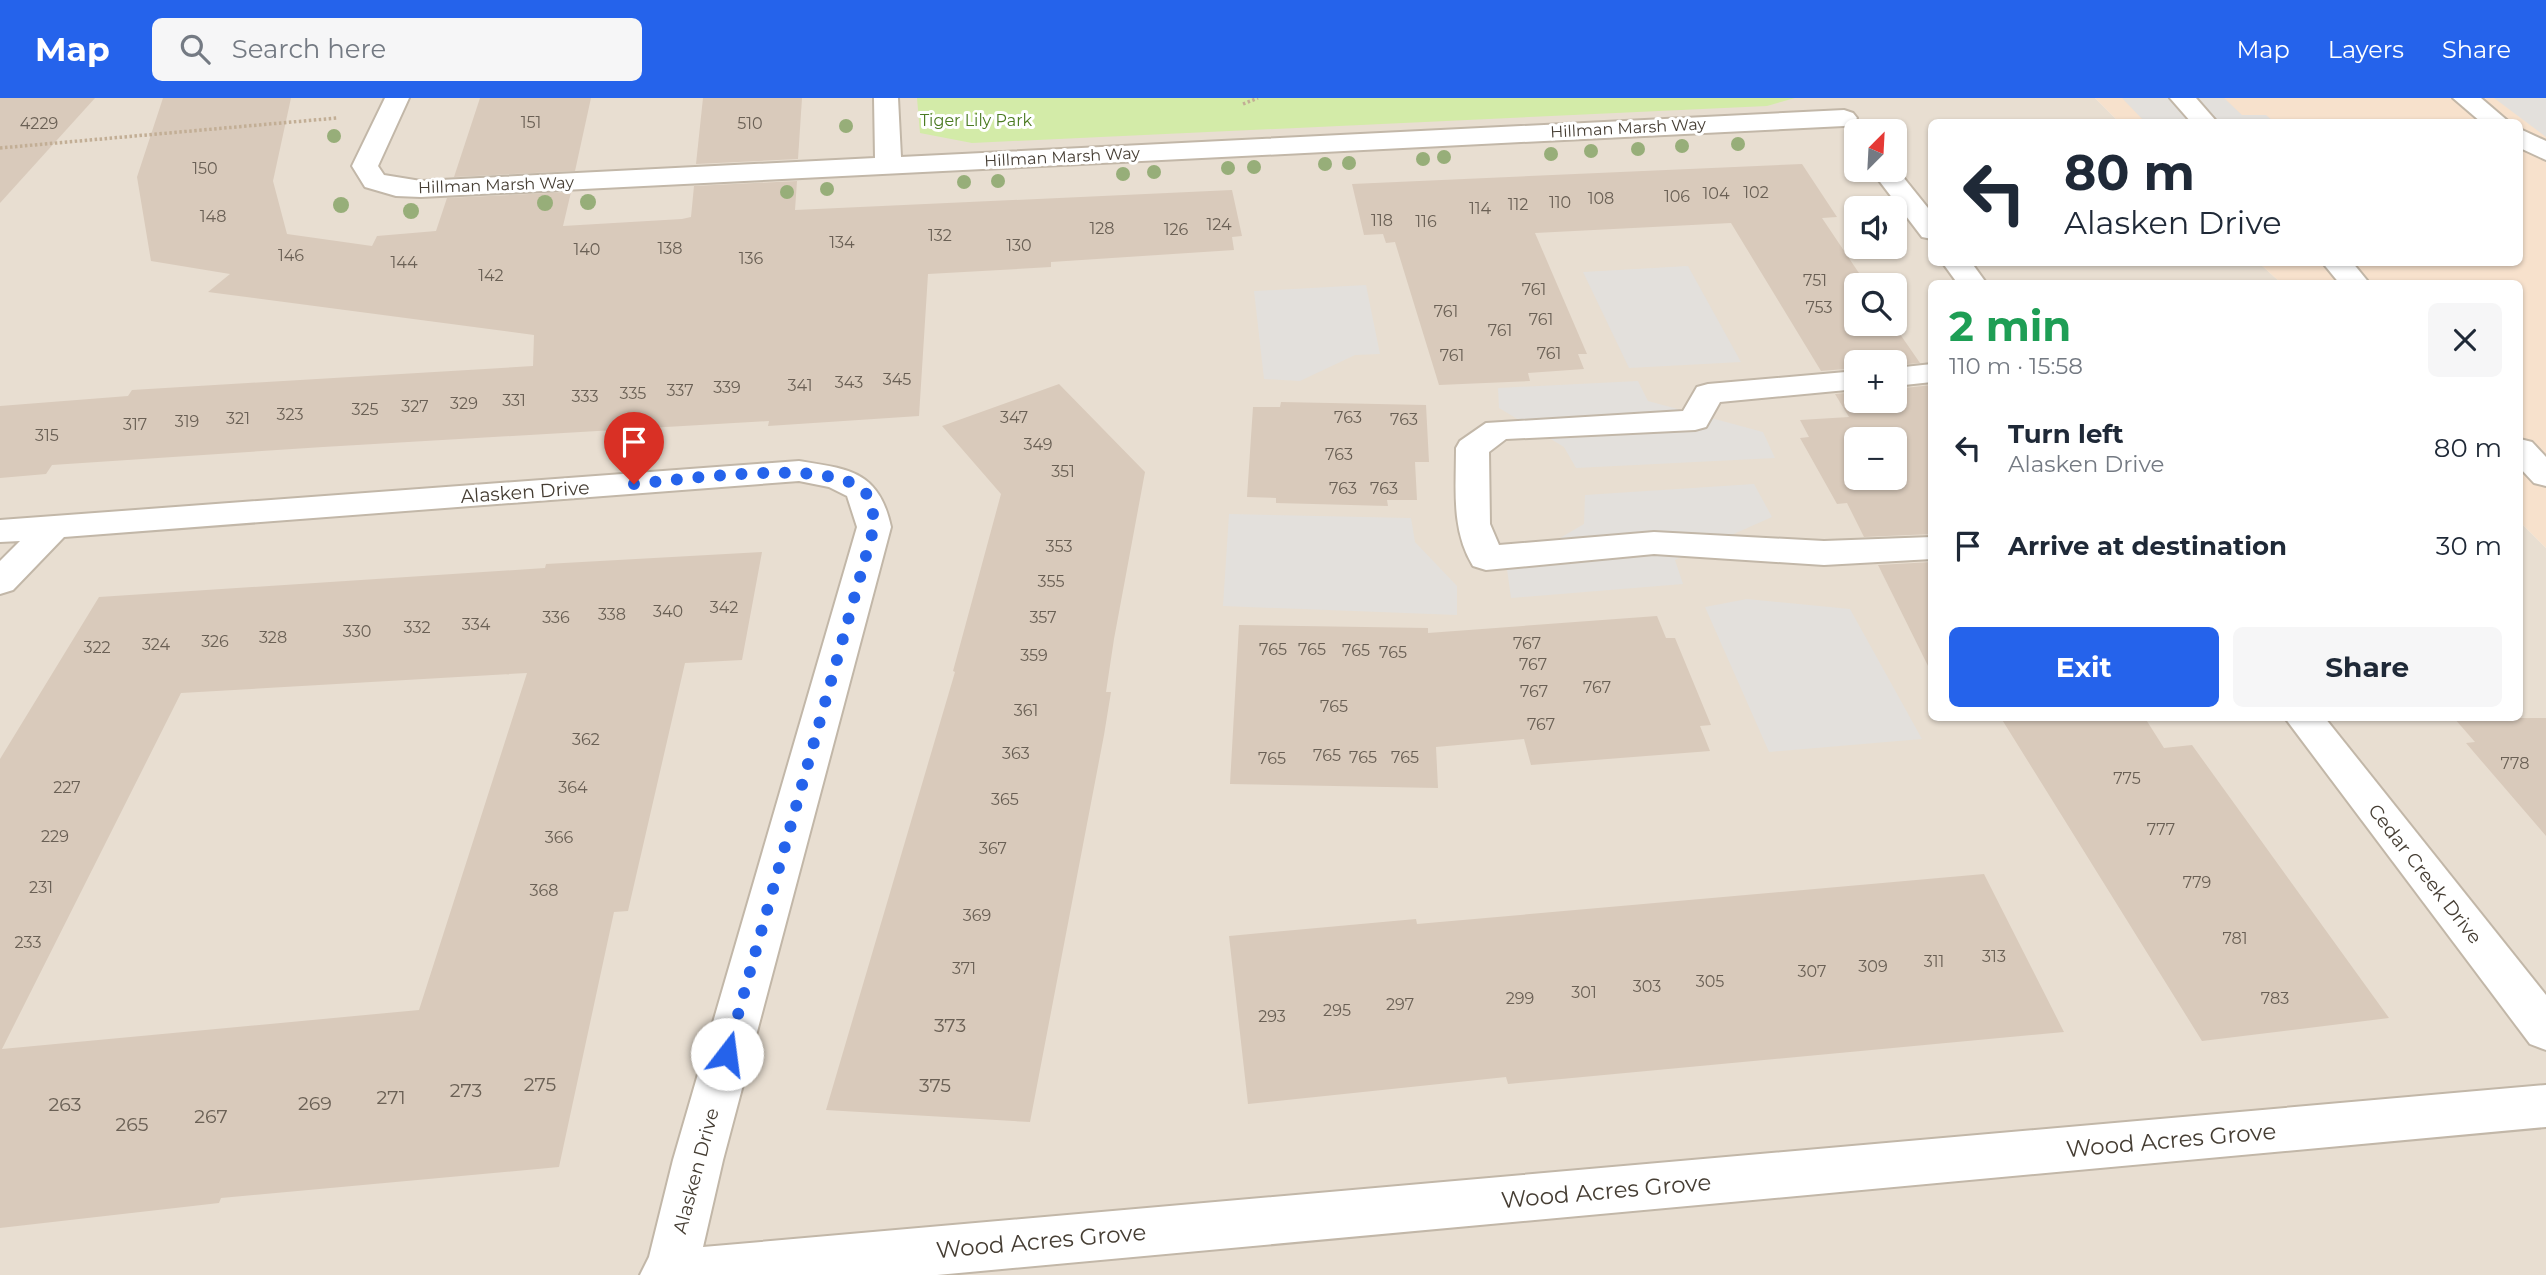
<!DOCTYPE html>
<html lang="en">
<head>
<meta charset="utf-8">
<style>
	:root { --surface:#fff; --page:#f6f6f7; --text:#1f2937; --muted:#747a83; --accent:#2563eb }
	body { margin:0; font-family:Montserrat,sans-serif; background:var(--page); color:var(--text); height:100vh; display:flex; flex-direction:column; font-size:26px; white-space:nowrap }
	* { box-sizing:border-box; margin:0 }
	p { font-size:23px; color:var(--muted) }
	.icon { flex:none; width:38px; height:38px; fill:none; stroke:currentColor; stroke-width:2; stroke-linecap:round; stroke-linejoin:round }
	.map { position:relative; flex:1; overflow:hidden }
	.drawer { position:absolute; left:1928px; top:182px; width:595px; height:441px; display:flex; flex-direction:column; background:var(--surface); border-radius:10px; box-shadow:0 2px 5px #0004 }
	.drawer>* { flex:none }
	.hud { position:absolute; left:1928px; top:21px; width:595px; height:147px; border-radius:10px; box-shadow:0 2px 5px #0004; background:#fff; color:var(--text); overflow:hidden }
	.needle { width:46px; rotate:24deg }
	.controls { position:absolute; left:1844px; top:21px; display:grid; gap:14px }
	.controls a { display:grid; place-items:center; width:63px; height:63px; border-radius:10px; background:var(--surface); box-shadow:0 2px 5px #0004; font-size:35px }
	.pin { position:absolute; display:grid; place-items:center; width:60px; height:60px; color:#fff; margin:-72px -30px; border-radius:50% 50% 50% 0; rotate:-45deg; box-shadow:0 0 7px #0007 }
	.pin .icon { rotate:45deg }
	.me { position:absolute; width:77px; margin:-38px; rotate:15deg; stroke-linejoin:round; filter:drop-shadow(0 0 5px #0008) }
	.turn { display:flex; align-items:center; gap:24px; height:147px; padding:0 21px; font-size:32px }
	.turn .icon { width:91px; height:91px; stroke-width:2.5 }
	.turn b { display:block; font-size:49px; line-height:60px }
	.round { display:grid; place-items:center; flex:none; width:74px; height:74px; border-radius:10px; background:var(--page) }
	.summary { display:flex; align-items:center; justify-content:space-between; height:119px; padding:0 21px }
	h1 { font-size:42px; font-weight:700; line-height:52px; color:#1e9e55 }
	.action { display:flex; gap:14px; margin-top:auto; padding:14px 21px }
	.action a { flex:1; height:80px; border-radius:10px; background:var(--accent); color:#fff; font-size:28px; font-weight:700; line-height:80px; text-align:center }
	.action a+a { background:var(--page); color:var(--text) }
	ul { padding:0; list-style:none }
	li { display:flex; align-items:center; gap:21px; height:98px; padding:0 21px }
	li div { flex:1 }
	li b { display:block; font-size:26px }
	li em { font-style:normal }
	header { display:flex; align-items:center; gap:42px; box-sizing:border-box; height:98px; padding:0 35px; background:var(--accent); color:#fff }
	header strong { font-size:33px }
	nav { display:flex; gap:38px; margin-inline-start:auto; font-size:24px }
	.search { width:490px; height:63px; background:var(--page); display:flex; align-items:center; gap:18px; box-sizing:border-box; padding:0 24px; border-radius:10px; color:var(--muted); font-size:26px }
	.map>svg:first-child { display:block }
	.residential { fill:#e8ded1; fill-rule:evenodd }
	.commercial { fill:#f7e1cc }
	.green { fill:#d3eba8 }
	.parking { fill:#e3e0dc }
	.building { fill:#d9cabb; fill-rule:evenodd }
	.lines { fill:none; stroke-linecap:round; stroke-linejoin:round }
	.minor-casing { stroke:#c2b7a8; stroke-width:4 }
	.path { stroke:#c2ae95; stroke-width:3.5; stroke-dasharray:2.5 2.5; stroke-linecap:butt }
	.minor { fill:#fff; fill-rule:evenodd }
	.tree { fill:#97ae79 }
	.route { stroke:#2563eb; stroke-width:12; stroke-dasharray:0 21.6 }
	.labels { text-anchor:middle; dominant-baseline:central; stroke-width:6; stroke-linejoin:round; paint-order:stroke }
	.far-park-label { font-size:16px; fill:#4b7b22; stroke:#fff }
	.number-label { font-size:16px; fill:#6a6055 }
	.far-street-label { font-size:16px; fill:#453d33; stroke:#fff }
	.street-label { font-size:19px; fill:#453d33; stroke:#fff }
	.near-number-label { font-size:19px; fill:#6a6055 }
	.near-street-label { font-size:23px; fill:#453d33; stroke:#fff }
</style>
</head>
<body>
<header>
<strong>Map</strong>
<div class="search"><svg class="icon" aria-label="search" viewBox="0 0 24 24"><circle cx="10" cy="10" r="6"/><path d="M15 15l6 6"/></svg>Search here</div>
<nav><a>Map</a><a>Layers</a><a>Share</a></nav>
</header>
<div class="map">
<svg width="2546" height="1177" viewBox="0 0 2546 1177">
	<rect width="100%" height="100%" fill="#f3ede3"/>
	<path class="residential" d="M 0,0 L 2095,0 L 2119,24 L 1932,24 L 1932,164 L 2259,165 L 2281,185 L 1932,186 L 1932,620 L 2520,620 L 2520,424 L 2546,450 L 2546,1177 L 0,1177 ZM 1857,33 L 1895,33 L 1895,72 L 1857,72 ZM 1857,110 L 1895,110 L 1895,149 L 1857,149 ZM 1857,187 L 1895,187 L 1895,226 L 1857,226 ZM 1857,264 L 1895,264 L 1895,303 L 1857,303 ZM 1857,341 L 1895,341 L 1895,380 L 1857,380 Z"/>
	<path class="commercial" d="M 2095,0 L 2546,0 L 2546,450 L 2520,424 L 2520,186 L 2281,185 L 2259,165 L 2520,164 L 2520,24 L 2119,24 Z"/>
	<path class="green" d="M 917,0 L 1795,0 L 1767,8 L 972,45 L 920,35 Z"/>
	<g class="parking">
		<path d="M 2122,0 L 2224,0 L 2242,17 L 2266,17 L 2274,24 L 2145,24 Z"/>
		<path d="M 2494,0 L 2546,0 L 2546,39 Z"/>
		<path d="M 1688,168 L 1741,264 L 1629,270 L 1583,174 Z"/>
		<path d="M 1366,187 L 1380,256 L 1355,257 L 1300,283 L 1264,281 L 1254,193 Z"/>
		<path d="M 1638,283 L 1648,303 L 1763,334 L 1775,360 L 1576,370 L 1564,349 L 1499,310 L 1498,290 Z"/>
		<path d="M 1754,386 L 1772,419 L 1675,462 L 1683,486 L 1511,500 L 1507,471 L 1584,426 L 1585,397 Z"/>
		<path d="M 1229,416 L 1411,420 L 1415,444 L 1457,488 L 1457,517 L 1223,508 Z"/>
		<path d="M 1747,501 L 1850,511 L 1922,641 L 1769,654 L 1705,509 Z"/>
	</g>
	<g class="building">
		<path d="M 0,0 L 95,0 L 0,105 Z"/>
		<path d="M 163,0 L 291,0 L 273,83 L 287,136 L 372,148 L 377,138 L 436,133 L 447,100 L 571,94 L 563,128 L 682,121 L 691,119 L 694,88 L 797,83 L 795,112 L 1232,92 L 1242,138 L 1232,139 L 1234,152 L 1051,164 L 1051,169 L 928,176 L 919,318 L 768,328 L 769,323 L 323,349 L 52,367 L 46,376 L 0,380 L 0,308 L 128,298 L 132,292 L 533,268 L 534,237 L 208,194 L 230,176 L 151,163 L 137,79 Z"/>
		<path d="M 480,0 L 591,0 L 575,73 L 454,79 Z"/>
		<path d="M 703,0 L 802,0 L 798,61 L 696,66 Z"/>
		<path d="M 1802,66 L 1837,119 L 1822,120 L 1867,187 L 1857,187 L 1857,226 L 1893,226 L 1920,265 L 1895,267 L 1895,264 L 1857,264 L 1857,270 L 1821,273 L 1731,125 L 1535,135 L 1587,256 L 1578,256 L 1584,271 L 1528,275 L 1530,283 L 1439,287 L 1395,144 L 1386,145 L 1383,136 L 1364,137 L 1352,86 Z"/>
		<path d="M 1059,286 L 1145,374 L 1114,541 L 1106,594 L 1111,594 L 1104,637 L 1030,1024 L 826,1012 L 955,574 L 953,573 L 1001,396 L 942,328 Z"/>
		<path d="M 1932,287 L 1932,436 L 1864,439 L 1847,405 L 1837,406 L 1800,340 L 1809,339 L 1800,322 L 1849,319 L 1835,296 L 1857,294 L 1857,303 L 1895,303 L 1895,291 ZM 1857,341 L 1895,341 L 1895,380 L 1857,380 Z"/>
		<path d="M 1281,304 L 1426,307 L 1429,364 L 1415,364 L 1417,402 L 1387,402 L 1388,408 L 1276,405 L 1276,400 L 1247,399 L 1253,309 L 1280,309 Z"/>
		<path d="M 762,454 L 742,562 L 685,565 L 628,813 L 614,814 L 559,1069 L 221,1100 L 219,1105 L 0,1130 L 0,661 L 99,499 L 545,470 L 546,466 ZM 527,575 L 419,912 L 2,951 L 181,595 Z"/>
		<path d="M 1932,464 L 1932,576 L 1878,467 Z"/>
		<path d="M 1657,518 L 1666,540 L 1675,540 L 1711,627 L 1700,628 L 1710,653 L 1531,667 L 1524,641 L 1436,649 L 1438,690 L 1230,686 L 1239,527 L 1428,530 L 1428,535 Z"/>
		<path d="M 2001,620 L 2145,620 L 2164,650 L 2192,647 L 2389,920 L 2202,943 Z"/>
		<path d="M 2454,620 L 2546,620 L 2546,738 L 2466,645 L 2475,644 Z"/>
		<path d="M 1984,776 L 2064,934 L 1508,986 L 1506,979 L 1248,1006 L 1229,838 L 1416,821 L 1417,826 Z"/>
	</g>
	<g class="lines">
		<g class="minor-casing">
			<g id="minor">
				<path d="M 385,0 L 409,0 L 378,68 L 384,77 L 421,83 L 875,60 L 874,0 L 898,0 L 901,59 L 1844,12 L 1853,15 L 1857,20 L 1853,25 L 1844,28 L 421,99 L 396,98 L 365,89 L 352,68 Z"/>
				<path d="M 2170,0 L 2196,0 L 2217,24 L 2191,24 Z"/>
				<path d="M 2453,0 L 2481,0 L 2509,24 L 2481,24 Z"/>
				<path d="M 2520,31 L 2546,43 L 2546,62 L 2520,50 Z"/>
				<path d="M 1895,69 L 1932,115 L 1932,141 L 1922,139 L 1871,72 L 1895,72 Z"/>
				<path d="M 1942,164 L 1971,164 L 1987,186 L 1958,186 Z"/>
				<path d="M 2322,164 L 2352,164 L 2370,186 L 2340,186 Z"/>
				<path d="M 1932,266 L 1932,284 L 1895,288 L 1895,270 Z"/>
				<path d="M 1857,273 L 1857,291 L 1720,304 L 1706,329 L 1695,332 L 1506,341 L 1489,354 L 1490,426 L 1499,447 L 1654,434 L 1824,443 L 1932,439 L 1932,461 L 1824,467 L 1654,456 L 1486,472 L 1473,468 C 1451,432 1456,391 1456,350 L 1460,343 L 1486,325 L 1683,313 L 1697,289 L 1708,286 Z"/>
				<path d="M 2520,341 L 2532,344 L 2546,359 L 2546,388 L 2534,385 L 2520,370 Z"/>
				<path d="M 799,363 C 849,371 879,373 891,429 L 723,1062 L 703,1149 L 2546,987 L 2546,1029 L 937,1177 L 640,1177 L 649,1159 L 673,1062 L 857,429 L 847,398 L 829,389 L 799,383 L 64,439 L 13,492 L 0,496 L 0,463 L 20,443 L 0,444 L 0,422 Z"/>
				<path d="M 2285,620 L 2325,620 L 2546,897 L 2546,952 L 2530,946 Z"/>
			</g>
		</g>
		<g class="path">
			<path d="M 1243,6 L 1258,0"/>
			<path d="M 0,50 L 337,20"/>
		</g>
		<use href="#minor" class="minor"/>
	</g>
	<g class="tree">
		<circle cx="846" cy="28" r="7"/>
		<circle cx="334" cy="38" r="7"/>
		<circle cx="1738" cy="46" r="7"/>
		<circle cx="1682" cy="48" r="7"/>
		<circle cx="1638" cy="51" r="7"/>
		<circle cx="1591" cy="53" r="7"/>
		<circle cx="1551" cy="56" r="7"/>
		<circle cx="1444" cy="59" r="7"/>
		<circle cx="1423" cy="61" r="7"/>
		<circle cx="1349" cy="65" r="7"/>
		<circle cx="1325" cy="66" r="7"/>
		<circle cx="1254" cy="69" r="7"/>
		<circle cx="1228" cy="70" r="7"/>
		<circle cx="1154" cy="74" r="7"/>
		<circle cx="1123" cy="76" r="7"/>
		<circle cx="998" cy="83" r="7"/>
		<circle cx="964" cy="84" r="7"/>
		<circle cx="827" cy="91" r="7"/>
		<circle cx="787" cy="94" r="7"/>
		<circle cx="588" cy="104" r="8"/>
		<circle cx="545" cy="105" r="8"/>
		<circle cx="341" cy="107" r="8"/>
		<circle cx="411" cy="113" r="8"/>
	</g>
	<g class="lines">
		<path class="route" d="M 634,386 C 682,382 830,359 864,393 C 873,402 873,416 874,429 L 727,956"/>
	</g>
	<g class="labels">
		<g class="far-park-label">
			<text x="976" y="22">Tiger Lily Park</text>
		</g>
		<g class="number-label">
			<text x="531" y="24">151</text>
			<text x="39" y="25">4229</text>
			<text x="750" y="25">510</text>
			<text x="205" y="70">150</text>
			<text x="1756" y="94">102</text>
			<text x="1716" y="95">104</text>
			<text x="1677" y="98">106</text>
			<text x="1601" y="100">108</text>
			<text x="1560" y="104">110</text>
			<text x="1518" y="106">112</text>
			<text x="1480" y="110">114</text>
			<text x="213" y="118">148</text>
			<text x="1382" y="122">118</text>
			<text x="1426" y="123">116</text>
			<text x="1219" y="126">124</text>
			<text x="1102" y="130">128</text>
			<text x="1176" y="131">126</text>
			<text x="940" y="137">132</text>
			<text x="842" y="144">134</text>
			<text x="1019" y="147">130</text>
			<text x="670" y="150">138</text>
			<text x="587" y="151">140</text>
			<text x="291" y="157">146</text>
			<text x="751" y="160">136</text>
			<text x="404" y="164">144</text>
			<text x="491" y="177">142</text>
			<text x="1815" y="182">751</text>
			<text x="1534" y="191">761</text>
			<text x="1819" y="209">753</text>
			<text x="1446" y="213">761</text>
			<text x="1541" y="221">761</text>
			<text x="1500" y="232">761</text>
			<text x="1549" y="255">761</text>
			<text x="1452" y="257">761</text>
			<text x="897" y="281">345</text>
			<text x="849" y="284">343</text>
			<text x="800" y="287">341</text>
			<text x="727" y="289">339</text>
			<text x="680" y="292">337</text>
			<text x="633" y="295">335</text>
			<text x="585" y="298">333</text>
			<text x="514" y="302">331</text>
			<text x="464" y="305">329</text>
			<text x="415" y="308">327</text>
			<text x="365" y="311">325</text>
			<text x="290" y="316">323</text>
			<text x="1014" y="319">347</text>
			<text x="1348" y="319">763</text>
			<text x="238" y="320">321</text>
			<text x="1404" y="321">763</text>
			<text x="187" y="323">319</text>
			<text x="135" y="326">317</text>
			<text x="47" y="337">315</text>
			<text x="1038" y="346">349</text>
			<text x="1339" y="356">763</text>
			<text x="1063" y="373">351</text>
			<text x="1343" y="390">763</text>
			<text x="1384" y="390">763</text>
			<text x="1059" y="448">353</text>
			<text x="1051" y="483">355</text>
			<text x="724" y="509">342</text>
			<text x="668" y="513">340</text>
			<text x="612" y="516">338</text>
			<text x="556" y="519">336</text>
			<text x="1043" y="519">357</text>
			<text x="476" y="526">334</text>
			<text x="417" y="529">332</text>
			<text x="357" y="533">330</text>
			<text x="273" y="539">328</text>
			<text x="215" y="543">326</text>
			<text x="1527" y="545">767</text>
			<text x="156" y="546">324</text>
			<text x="97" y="549">322</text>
			<text x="1273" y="551">765</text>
			<text x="1312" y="551">765</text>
			<text x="1356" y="552">765</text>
			<text x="1393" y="554">765</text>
			<text x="1034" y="557">359</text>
			<text x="1533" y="566">767</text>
			<text x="1597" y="589">767</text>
			<text x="1534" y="593">767</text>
			<text x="1334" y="608">765</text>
			<text x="1026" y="612">361</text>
			<text x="1541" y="626">767</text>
			<text x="586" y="641">362</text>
			<text x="1016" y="655">363</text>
			<text x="1327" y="657">765</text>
			<text x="1363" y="659">765</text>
			<text x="1405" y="659">765</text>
			<text x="1272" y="660">765</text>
			<text x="2515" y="665">778</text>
			<text x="2127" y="680">775</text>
			<text x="67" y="689">227</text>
			<text x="573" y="689">364</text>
			<text x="1005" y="701">365</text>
			<text x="2161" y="731">777</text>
			<text x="55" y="738">229</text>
			<text x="559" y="739">366</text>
			<text x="993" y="750">367</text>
			<text x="2197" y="784">779</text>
			<text x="41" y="789">231</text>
			<text x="544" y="792">368</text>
			<text x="977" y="817">369</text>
			<text x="2235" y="840">781</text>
			<text x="28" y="844">233</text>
			<text x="1994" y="858">313</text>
			<text x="1934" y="863">311</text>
			<text x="1873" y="868">309</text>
			<text x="964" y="870">371</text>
			<text x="1812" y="873">307</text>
			<text x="1710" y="883">305</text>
			<text x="1647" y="888">303</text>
			<text x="1584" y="894">301</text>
			<text x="1520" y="900">299</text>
			<text x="2275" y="900">783</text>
			<text x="1400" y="906">297</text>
			<text x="1337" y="912">295</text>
			<text x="1272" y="918">293</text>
		</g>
		<g class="far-street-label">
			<text transform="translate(1628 30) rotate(-3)">Hillman Marsh Way</text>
			<text transform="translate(1062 59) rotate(-3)">Hillman Marsh Way</text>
			<text transform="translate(496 87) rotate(-2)">Hillman Marsh Way</text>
		</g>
		<g class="street-label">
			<text transform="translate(525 394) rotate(-4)">Alasken Drive</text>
			<text transform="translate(2425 776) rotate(52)">Cedar Creek Drive</text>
			<text transform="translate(696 1073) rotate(-75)">Alasken Drive</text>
		</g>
		<g class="near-number-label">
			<text x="950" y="927">373</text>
			<text x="540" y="986">275</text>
			<text x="935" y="987">375</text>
			<text x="466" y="992">273</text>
			<text x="391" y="999">271</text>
			<text x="315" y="1005">269</text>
			<text x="65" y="1006">263</text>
			<text x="211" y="1018">267</text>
			<text x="132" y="1026">265</text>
		</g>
		<g class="near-street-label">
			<text transform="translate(2171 1042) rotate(-5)">Wood Acres Grove</text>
			<text transform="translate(1606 1093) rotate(-5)">Wood Acres Grove</text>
			<text transform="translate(1041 1143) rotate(-5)">Wood Acres Grove</text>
		</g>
	</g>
</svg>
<div class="controls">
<a><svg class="needle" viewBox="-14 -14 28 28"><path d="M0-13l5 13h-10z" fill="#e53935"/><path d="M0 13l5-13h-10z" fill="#747a83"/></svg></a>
<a><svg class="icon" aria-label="sound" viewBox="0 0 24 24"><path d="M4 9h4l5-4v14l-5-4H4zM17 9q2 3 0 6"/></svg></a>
<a><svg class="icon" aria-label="search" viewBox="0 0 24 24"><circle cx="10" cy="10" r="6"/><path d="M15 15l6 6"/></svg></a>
<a>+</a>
<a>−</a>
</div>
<div class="pin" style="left:634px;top:386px;background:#d93025"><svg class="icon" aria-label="arrive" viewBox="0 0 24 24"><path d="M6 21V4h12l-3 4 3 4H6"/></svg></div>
<svg class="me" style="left:727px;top:956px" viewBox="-20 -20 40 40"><circle r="19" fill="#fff"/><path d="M0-13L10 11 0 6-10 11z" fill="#2563eb"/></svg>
<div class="hud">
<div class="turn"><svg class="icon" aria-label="left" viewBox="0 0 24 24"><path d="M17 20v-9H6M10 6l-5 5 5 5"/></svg><div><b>80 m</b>Alasken Drive</div></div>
</div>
<section class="drawer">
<div class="summary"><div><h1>2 min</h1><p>110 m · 15:58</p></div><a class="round"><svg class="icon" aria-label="close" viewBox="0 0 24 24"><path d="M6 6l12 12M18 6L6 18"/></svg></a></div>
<ul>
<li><svg class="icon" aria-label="left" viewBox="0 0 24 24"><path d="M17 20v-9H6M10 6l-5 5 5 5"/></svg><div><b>Turn left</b><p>Alasken Drive</p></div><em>80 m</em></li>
<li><svg class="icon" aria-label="arrive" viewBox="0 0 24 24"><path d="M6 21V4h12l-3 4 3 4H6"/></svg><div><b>Arrive at destination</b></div><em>30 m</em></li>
</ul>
<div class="action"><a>Exit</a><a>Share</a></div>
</section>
</div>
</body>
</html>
